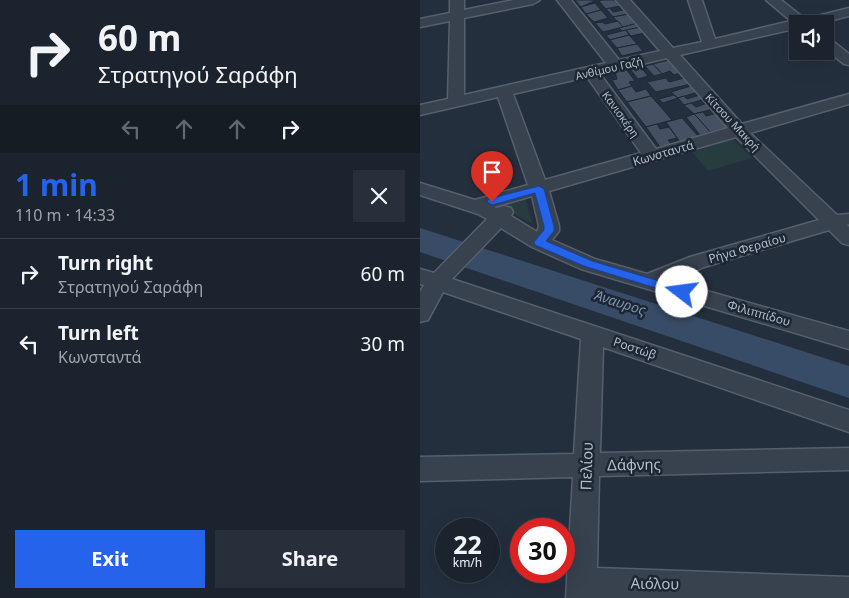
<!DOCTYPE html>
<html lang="en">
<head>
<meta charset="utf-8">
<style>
	:root { --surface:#1b232e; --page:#282f3a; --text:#f1f3f6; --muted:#a0a4aa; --line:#39404a; --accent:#2563eb }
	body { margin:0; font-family:"Noto Sans",sans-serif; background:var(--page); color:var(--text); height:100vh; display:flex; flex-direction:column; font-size:19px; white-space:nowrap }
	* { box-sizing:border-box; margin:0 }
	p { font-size:16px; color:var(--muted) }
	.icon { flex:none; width:28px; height:28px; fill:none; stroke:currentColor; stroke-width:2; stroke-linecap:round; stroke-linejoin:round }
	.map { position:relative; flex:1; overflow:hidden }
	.side { display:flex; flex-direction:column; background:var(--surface); width:420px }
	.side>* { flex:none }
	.top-card { background:#1b232e; color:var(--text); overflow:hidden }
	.controls { position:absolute; left:369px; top:15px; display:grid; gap:10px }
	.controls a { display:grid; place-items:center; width:45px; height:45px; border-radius:0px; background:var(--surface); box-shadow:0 5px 20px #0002,0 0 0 1px var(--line); font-size:25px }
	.speed { position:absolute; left:15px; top:518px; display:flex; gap:10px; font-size:25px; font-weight:700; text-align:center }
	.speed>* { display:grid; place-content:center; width:65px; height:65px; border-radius:50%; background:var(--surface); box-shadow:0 5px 20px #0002,0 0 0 1px var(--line); line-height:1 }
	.speed small { font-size:12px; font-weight:400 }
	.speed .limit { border:8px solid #d22; background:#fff; color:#111 }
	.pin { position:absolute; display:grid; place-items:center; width:42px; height:42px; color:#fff; margin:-51px -21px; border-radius:50% 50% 50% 0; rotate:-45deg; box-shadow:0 0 5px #0007 }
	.pin .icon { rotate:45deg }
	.me { position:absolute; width:55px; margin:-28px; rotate:285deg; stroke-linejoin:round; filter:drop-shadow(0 0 4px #0008) }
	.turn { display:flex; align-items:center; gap:18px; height:105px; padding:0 15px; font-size:22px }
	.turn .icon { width:65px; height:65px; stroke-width:2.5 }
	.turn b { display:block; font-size:35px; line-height:42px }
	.lanes { display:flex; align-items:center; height:48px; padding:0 15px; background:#0003; justify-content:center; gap:25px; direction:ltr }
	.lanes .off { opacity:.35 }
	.round { display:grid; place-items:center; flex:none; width:52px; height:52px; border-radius:0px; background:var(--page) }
	.overview { display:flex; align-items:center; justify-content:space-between; height:85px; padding:0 15px }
	h1 { font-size:30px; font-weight:700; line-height:38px; color:var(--accent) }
	.primary-button { display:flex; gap:10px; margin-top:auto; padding:10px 15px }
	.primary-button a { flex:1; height:58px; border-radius:0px; background:var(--accent); color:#fff; font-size:20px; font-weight:700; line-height:58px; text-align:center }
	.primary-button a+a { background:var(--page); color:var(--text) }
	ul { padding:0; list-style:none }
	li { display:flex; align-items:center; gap:15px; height:70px; padding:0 15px; border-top:1px solid var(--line) }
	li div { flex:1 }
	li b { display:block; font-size:19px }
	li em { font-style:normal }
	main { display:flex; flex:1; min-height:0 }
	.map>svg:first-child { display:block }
	.green { fill:#263c3f }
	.water { fill:#394c67 }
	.building { fill:#455162; stroke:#1f2835 }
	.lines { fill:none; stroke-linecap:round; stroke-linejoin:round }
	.minor-casing { stroke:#565f6c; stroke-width:3 }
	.minor { fill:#38414e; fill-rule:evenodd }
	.route { fill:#2563eb; stroke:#184099 }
	.labels { text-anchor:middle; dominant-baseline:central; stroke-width:5; stroke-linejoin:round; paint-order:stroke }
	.far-street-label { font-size:11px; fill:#b4bcc9; stroke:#1d2633 }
	.street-label { font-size:12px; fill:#b4bcc9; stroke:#1d2633 }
	.water-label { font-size:14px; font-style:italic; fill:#7c92b1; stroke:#1d2633 }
	.near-street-label { font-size:15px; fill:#b4bcc9; stroke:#1d2633 }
</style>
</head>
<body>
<main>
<section class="side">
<div class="top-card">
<div class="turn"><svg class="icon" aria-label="right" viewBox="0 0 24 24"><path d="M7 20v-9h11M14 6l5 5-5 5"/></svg><div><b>60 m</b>Στρατηγού Σαράφη</div></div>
<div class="lanes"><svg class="icon off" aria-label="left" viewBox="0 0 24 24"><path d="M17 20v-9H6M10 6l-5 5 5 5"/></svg><svg class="icon off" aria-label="ahead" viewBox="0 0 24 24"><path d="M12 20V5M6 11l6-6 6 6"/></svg><svg class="icon off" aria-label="ahead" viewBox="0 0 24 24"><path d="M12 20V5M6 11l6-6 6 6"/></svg><svg class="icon" aria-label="right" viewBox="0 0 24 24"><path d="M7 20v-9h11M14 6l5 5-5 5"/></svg></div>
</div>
<div class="overview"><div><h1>1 min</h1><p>110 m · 14:33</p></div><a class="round"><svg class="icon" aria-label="close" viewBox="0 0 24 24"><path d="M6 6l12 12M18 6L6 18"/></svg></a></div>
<ul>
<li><svg class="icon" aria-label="right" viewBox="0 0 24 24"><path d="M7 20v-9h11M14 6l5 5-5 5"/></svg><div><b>Turn right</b><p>Στρατηγού Σαράφη</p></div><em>60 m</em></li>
<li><svg class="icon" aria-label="left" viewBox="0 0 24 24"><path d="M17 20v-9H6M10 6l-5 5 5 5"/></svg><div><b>Turn left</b><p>Κωνσταντά</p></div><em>30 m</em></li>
</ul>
<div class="primary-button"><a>Exit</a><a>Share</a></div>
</section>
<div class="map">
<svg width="429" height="598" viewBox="0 0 429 598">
	<rect width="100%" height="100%" fill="#242f3e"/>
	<g class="green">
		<path d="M 313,139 L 332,158 L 288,171 L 272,152 Z"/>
		<path d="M 103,198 L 105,198 L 113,224 L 78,205 Z"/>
	</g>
	<path class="water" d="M 0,228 L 429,366 L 429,398 L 0,252 Z"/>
	<g class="building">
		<path d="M 155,0 L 174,0 L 174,1 L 161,7 Z"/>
		<path d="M 183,0 L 195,0 L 200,6 L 186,9 L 179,1 Z"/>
		<path d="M 175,3 L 181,10 L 166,14 L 161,7 Z"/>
		<path d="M 190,8 L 193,12 L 204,10 L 208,14 L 193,17 L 186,9 Z"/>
		<path d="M 181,10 L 188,18 L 174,22 L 166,14 Z"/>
		<path d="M 209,14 L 218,23 L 203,27 L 193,17 Z"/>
		<path d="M 198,21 L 203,27 L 183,32 L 175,23 L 182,22 L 185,24 Z"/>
		<path d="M 218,23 L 221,27 L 202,31 L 199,28 Z"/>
		<path d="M 221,27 L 225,33 L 211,36 L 206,30 Z"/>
		<path d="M 206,30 L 209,35 L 190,40 L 186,35 Z"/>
		<path d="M 209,35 L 217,44 L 197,48 L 190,40 Z"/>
		<path d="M 217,44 L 223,51 L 202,56 L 197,48 Z"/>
		<path d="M 249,60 L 260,73 L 254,75 L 250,71 L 242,74 L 233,64 Z"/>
		<path d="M 233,64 L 242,74 L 234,76 L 225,66 Z"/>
		<path d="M 220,66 L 228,76 L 218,79 L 210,69 Z"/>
		<path d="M 206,69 L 215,81 L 209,82 L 212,86 L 198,90 L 192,80 L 197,79 L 195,72 Z"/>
		<path d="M 246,78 L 249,82 L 265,78 L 271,84 L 236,92 L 227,82 Z"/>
		<path d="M 212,86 L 216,92 L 226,89 L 231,96 L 207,102 L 198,90 Z"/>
		<path d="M 271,86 L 278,92 L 258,98 L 251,92 Z"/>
		<path d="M 254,95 L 258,98 L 243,103 L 239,99 Z"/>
		<path d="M 280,95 L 285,99 L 264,105 L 258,98 L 264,96 L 267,99 Z"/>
		<path d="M 231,96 L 252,120 L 226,127 L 207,102 Z"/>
		<path d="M 271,103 L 276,107 L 288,103 L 293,109 L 274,114 L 264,105 Z"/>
		<path d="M 283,112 L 286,116 L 298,113 L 310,127 L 290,132 L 274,114 Z"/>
		<path d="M 274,114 L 279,119 L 290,132 L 280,135 L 266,117 Z"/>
		<path d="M 262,118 L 278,136 L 260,142 L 246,122 Z"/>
		<path d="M 237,124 L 240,129 L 249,127 L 257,138 L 248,140 L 251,144 L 240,147 L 226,127 Z"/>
	</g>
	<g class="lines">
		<g class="minor-casing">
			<g id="minor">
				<path d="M 30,0 L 44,0 L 44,10 L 94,0 L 120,0 L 113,4 L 44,18 L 44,95 L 186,63 L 137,0 L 151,0 L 199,60 L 240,51 L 196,0 L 210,0 L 253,48 L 282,42 L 268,0 L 282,0 L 295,39 L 371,21 L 346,0 L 361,0 L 385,19 L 429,8 L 429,16 L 398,24 L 378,24 L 378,28 L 260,55 L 322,124 L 429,94 L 429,104 L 330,133 L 417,215 L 429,214 L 429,224 L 427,225 L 429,227 L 429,245 L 422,243 L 409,230 L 284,267 L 251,281 L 429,331 L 429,349 L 161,269 L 112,247 L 81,228 L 32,279 L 429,410 L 429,432 L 183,347 L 180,453 L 429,448 L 429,470 L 179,476 L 177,568 L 429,577 L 429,598 L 146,598 L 153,477 L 0,481 L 0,457 L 154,454 L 161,339 L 23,292 L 8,320 L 0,322 L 0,292 L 4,285 L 0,284 L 0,269 L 14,273 L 67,219 L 58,214 L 0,195 L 0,183 L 55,200 L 108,185 L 78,97 L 0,115 L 0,105 L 28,99 L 30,21 L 0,27 L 0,19 L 30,13 ZM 247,58 L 308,128 L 236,149 L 180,74 ZM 167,77 L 221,153 L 125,180 L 93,94 ZM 316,137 L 399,220 L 270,257 L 227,274 L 175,259 L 132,240 L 139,231 L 139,226 L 129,191 ZM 112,196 L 119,226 L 117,232 L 91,216 L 93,212 L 91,208 L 84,206 L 77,208 L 74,207 Z"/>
				<path d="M 405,38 L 410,39 L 429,54 L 429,65 L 424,64 L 405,49 Z"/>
			</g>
		</g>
		<use href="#minor" class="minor"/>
	</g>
	<path class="route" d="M 119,186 L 124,189 L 134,226 L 134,231 L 126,241 L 172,261 L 266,289 L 268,292 L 266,295 L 262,296 L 164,266 L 115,245 L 114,242 L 124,230 L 124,226 L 115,193 L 72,205 L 67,202 L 68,199 Z"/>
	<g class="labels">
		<g class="far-street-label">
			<text transform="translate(189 68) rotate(-13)">Ανθίμου Γαζή</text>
			<text transform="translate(201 114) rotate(54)">Κανισκέρη</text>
			<text transform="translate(313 122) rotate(47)">Κίτσου Μακρή</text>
		</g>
		<g class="street-label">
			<text transform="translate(243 153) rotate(-16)">Κωνσταντά</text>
			<text transform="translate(327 248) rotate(-16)">Ρήγα Φεραίου</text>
			<text transform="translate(339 313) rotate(16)">Φιλιππίδου</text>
			<text transform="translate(215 348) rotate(19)">Ροστώβ</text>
		</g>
		<g class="water-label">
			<text transform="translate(200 302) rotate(18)">Άναυρος</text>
		</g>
		<g class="near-street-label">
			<text transform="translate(214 464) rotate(-1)">Δάφνης</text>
			<text transform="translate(166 466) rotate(-88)">Πελίου</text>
			<text transform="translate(235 583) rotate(1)">Αιόλου</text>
		</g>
	</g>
</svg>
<div class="controls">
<a><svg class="icon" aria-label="sound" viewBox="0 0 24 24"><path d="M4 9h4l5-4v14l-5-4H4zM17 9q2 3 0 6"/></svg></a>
</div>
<div class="speed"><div>22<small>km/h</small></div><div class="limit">30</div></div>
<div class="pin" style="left:72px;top:202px;background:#d93025"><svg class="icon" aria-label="arrive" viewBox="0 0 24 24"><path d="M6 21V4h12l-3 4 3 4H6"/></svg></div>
<svg class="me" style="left:262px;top:292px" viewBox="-20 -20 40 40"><circle r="19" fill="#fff"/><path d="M0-13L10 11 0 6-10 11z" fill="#2563eb"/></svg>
</div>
</main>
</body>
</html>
